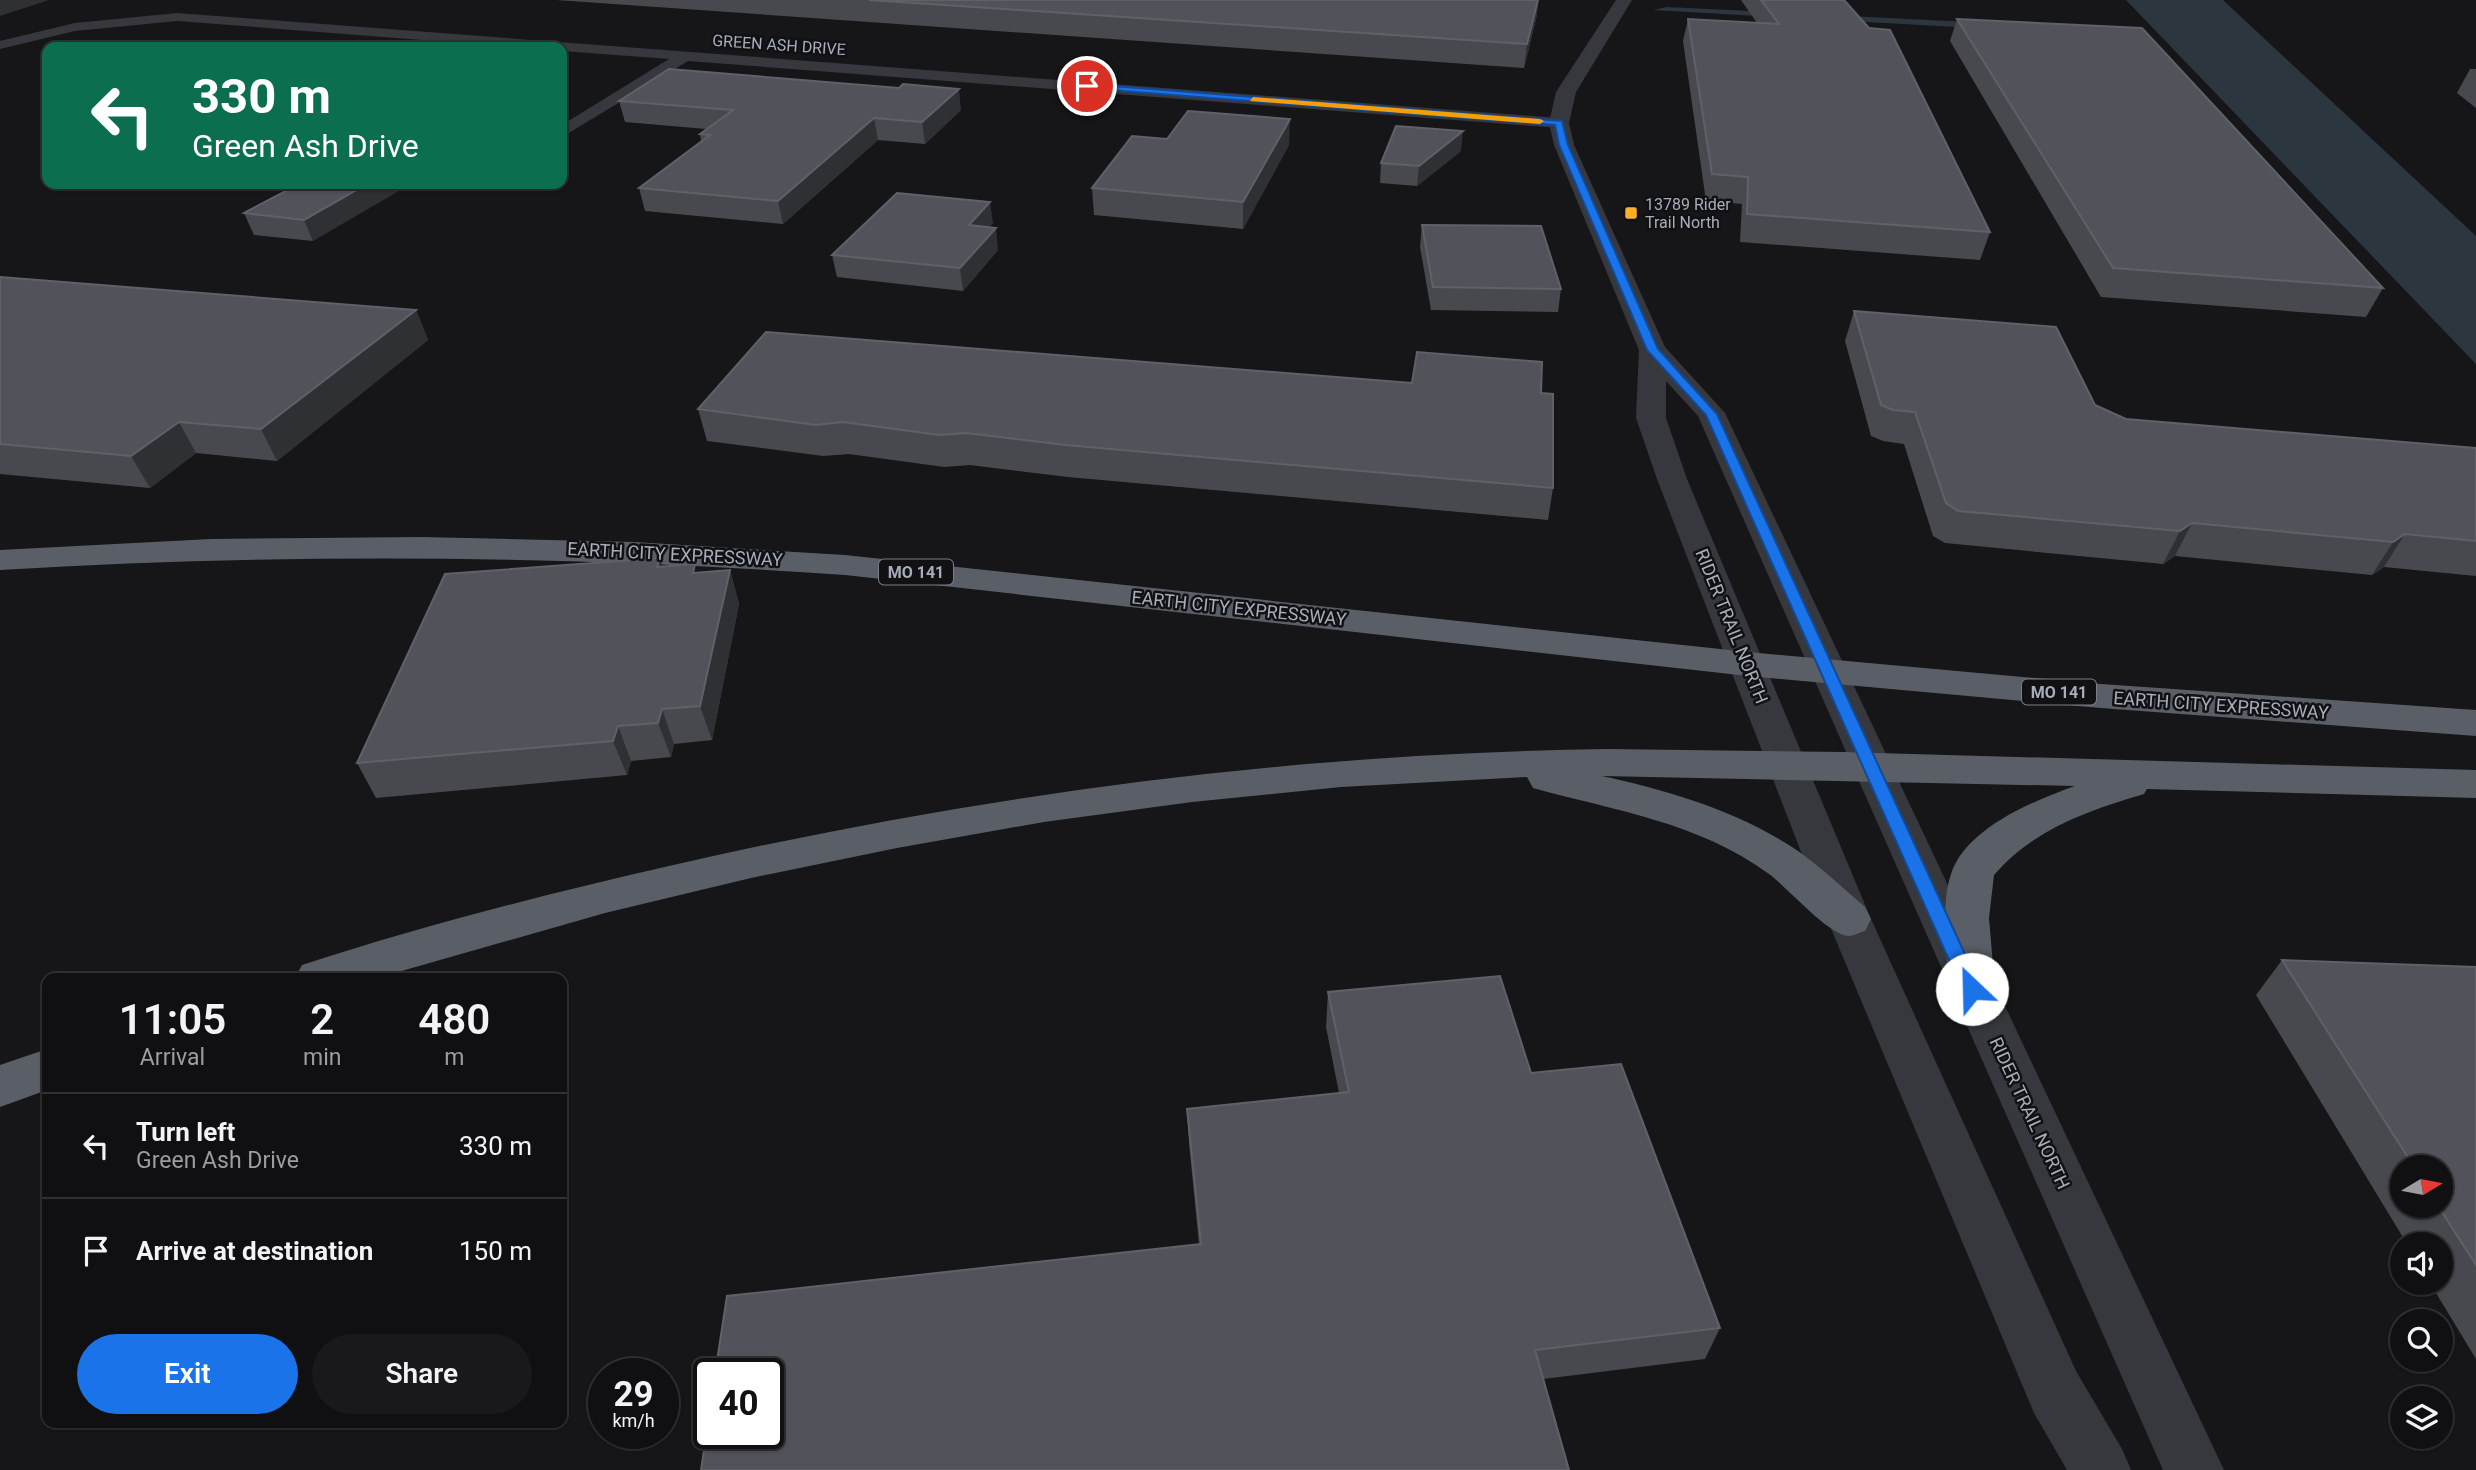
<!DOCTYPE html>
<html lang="en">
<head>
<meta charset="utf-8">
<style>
	:root { --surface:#101013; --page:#19191c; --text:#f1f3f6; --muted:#9c9da0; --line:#303033; --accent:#1a73e8 }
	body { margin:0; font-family:Roboto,sans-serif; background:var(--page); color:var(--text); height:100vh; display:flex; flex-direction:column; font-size:26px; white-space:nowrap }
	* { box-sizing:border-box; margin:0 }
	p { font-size:23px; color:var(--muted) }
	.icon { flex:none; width:38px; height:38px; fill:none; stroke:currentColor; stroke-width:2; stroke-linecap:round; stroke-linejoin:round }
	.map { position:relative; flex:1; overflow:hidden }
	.panel { position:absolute; left:42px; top:973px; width:525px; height:455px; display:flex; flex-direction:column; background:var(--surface); border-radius:14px; box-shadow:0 2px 5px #0004,0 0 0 2px var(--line) }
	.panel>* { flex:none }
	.hud { position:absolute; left:42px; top:42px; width:525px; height:147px; border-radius:14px; box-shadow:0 2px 5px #0004,0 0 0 2px var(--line); background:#0b6e4f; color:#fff; overflow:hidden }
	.needle { width:46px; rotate:80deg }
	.fabs { position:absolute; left:2390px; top:1155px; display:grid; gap:14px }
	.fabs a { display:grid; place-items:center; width:63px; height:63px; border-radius:50%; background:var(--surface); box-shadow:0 2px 5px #0004,0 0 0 2px var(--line); font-size:35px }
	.speed { position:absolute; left:588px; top:1358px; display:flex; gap:14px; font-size:35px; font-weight:700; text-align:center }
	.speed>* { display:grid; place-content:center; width:91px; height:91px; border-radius:50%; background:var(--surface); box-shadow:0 2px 5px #0004,0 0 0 2px var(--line); line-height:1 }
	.speed small { font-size:18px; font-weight:400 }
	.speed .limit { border:4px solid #111; border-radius:10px; background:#fff; color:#111 }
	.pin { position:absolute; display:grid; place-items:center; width:60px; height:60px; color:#fff; margin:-30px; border:4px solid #fff; border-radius:50%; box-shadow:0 2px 7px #0007 }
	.me { position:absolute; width:77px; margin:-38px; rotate:336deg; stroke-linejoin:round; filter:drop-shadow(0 0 5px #0008) }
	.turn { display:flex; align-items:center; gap:24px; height:147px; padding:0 35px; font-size:32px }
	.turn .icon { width:91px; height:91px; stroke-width:2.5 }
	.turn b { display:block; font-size:49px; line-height:60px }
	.eta { display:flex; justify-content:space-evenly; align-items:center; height:119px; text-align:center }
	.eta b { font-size:42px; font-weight:600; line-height:49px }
	.cta { display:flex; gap:14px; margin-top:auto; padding:14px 35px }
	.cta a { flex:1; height:80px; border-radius:42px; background:var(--accent); color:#fff; font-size:28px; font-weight:600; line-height:80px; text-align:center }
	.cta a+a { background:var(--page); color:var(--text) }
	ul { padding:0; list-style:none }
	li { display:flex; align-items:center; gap:21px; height:105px; padding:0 35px; border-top:2px solid var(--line) }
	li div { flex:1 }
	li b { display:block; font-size:26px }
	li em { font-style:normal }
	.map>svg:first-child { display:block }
	.water { fill:#2b363e }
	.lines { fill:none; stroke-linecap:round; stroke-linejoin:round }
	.minor { fill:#37383e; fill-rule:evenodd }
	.tertiary { fill:#37383e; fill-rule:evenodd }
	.trunk { fill:#5a5e66; fill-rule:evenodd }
	.wall { fill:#47494e; fill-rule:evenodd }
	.shaded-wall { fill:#2f3034 }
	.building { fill:#52535a; stroke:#5f6169; stroke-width:2 }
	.route { fill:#1a73e8; stroke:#114b97; stroke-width:2 }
	.slow { fill:#f59e0b }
	.poi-dot { fill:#ffae28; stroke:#111114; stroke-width:2.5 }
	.labels { text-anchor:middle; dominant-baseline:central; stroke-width:5; stroke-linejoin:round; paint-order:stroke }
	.far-street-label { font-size:16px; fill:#a7adba; stroke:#111114 }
	.far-poi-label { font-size:16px; fill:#a7adba; stroke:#111114; text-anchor:start }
	.shield { fill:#111114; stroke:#7a7e88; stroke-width:2 }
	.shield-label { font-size:16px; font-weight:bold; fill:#a7adba }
	.street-label { font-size:18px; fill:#a7adba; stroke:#111114 }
</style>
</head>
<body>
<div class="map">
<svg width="2476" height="1470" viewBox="0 0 2476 1470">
	<rect width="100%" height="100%" fill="#161619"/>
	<g class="water">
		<path d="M 2126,0 L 2223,0 L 2476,236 L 2476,364 Z"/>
		<path d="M 1667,7 L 2009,24 L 1956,27 L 1653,10 Z"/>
	</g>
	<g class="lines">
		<path class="minor" d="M 177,13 L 1559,118 L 1567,123 L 1559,128 L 688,61 L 562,137 L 562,125 L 669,59 L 562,51 L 562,47 L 514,47 L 177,21 L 75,31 L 0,49 L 0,41 L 75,23 Z"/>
		<path class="tertiary" d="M 1616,0 L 1632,0 L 1576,92 L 1569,123 L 1574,145 L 1665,347 L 1725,413 L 2224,1470 L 2163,1470 L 1698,416 L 1666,381 L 1666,418 L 1687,479 L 1871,919 L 2076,1371 L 2122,1449 L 2131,1470 L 2067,1470 L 2034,1413 L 1827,919 L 1657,479 L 1636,418 L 1639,350 L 1554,145 L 1549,123 L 1556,92 Z"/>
		<g class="trunk">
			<path d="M 423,537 L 634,542 L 845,555 L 1748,652 L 2101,684 L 2476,710 L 2476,736 L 2101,708 L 1748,676 L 845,575 C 563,555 282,553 0,570 L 0,550 L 211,539 Z"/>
			<path d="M 1608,749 L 1843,752 L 2476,770 L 2476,798 L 2147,789 L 2144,794 C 2087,811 2034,829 1994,875 L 1989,918 L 1995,989 L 1988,1002 L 1972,1007 L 1956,1002 C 1946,983 1947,960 1946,939 C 1945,918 1944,895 1951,874 C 1966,828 2033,801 2075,786 L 1602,776 C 1670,791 1739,811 1798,851 C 1822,868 1843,888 1865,907 L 1871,919 L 1865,931 C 1860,932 1854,936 1849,936 C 1829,936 1787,887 1769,874 C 1698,822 1616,811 1533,788 L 1527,777 L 1341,787 L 1192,802 L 1044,822 L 897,848 L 751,878 L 605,913 L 377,978 L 295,978 L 302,965 C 422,926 546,894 669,866 C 978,795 1291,753 1608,749 Z"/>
			<path d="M 47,1049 L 47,1090 L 0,1107 L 0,1065 Z"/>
		</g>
	</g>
	<g class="wall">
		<path d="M 556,0 L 1538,0 L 1537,15 L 1524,68 Z"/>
		<path d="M 1741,0 L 1844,0 L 1990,232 L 1980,260 L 1740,242 L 1742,204 L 1706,201 L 1683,41 L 1688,19 L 1757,23 Z"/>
		<path d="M 1957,19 L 2383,288 L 2366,317 L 2101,297 L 1950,41 Z"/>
		<path d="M 2470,69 L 2476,69 L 2476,108 L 2457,93 Z"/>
		<path d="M 899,88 L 961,110 L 925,144 L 878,140 L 783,224 L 645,211 L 639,188 L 701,141 L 700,134 L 706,129 L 625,122 L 619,101 Z"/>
		<path d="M 1167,139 L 1289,145 L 1243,229 L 1094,215 L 1092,188 Z"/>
		<path d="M 1461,151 L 1417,186 L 1380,183 L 1381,163 Z"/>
		<path d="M 299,184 L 313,241 L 254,235 L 244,213 Z"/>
		<path d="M 993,223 L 989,227 L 998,250 L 963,291 L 837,277 L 832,255 Z"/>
		<path d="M 1422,225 L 1561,289 L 1558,312 L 1431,310 L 1420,247 Z"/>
		<path d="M 0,277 L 416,310 L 428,340 L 277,461 L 196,453 L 150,488 L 0,474 Z"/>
		<path d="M 1854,311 L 2095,405 L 2126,419 L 2476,448 L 2476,576 L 2384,567 L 2372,575 L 2175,556 L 2163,564 L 1945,543 L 1933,536 L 1904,444 L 1883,441 L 1871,436 L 1845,341 Z"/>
		<path d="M 1541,393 L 1553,488 L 1548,520 L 1068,477 L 970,465 L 944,467 L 849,454 L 823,456 L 707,441 L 698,409 Z"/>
		<path d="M 663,567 L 697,573 L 730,570 L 739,604 L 712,740 L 674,744 L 671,757 L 631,761 L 627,775 L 376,798 L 357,763 Z"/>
		<path d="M 2282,960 L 2476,967 L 2476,1359 L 2430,1283 L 2441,1283 L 2441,1244 L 2407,1244 L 2256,995 ZM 2403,1167 L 2441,1167 L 2441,1206 L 2403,1206 Z"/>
		<path d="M 1328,992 L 1531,1073 L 1720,1328 L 1705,1359 L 1543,1379 L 1199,1244 L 1189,1143 L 1187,1109 L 1339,1093 L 1326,1027 Z"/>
	</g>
	<g class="shaded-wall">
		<path d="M 0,0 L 49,0 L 0,16 Z"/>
		<path d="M 1538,0 L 1537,15 L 1524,68 L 1527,44 Z"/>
		<path d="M 959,89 L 961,110 L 925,144 L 922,122 Z"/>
		<path d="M 874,118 L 878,140 L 783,224 L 778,201 Z"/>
		<path d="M 1290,119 L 1289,145 L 1243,229 L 1243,202 Z"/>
		<path d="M 1463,131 L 1461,151 L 1417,186 L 1419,166 Z"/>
		<path d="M 367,184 L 411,184 L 313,241 L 304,220 Z"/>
		<path d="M 990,202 L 993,223 L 972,247 L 969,225 Z"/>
		<path d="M 996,228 L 998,250 L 963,291 L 960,268 Z"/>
		<path d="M 416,310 L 428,340 L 277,461 L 261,429 Z"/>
		<path d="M 179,422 L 196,453 L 150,488 L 131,456 Z"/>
		<path d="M 2192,523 L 2175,556 L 2163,564 L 2180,531 Z"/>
		<path d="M 2405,534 L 2384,567 L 2372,575 L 2393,542 Z"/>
		<path d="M 660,558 L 671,591 L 657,567 Z"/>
		<path d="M 730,570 L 739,604 L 712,740 L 700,706 Z"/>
		<path d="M 662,709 L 674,744 L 671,757 L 658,723 Z"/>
		<path d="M 618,726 L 631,761 L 627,775 L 613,741 Z"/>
	</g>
	<g class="building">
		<path d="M 869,0 L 1538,0 L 1527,44 Z"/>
		<path d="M 1761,0 L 1844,0 L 1869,28 L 1890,30 L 1990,232 L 1747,214 L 1748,177 L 1712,174 L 1688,19 L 1779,24 Z"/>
		<path d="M 1957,19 L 2142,28 L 2383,288 L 2113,268 Z"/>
		<path d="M 669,69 L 899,88 L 903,84 L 959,89 L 922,122 L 874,118 L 778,201 L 639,188 L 710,135 L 700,134 L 733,110 L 619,101 Z"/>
		<path d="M 1188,111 L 1290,119 L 1243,202 L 1092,188 L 1132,136 L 1167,139 Z"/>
		<path d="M 1396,126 L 1463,131 L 1419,166 L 1381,163 Z"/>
		<path d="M 299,184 L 367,184 L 304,220 L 244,213 Z"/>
		<path d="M 897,193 L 990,202 L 969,225 L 996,228 L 960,268 L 832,255 Z"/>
		<path d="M 1422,225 L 1541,226 L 1561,289 L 1433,287 Z"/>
		<path d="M 0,277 L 416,310 L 261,429 L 179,422 L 131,456 L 0,444 Z"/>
		<path d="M 1854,311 L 2056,327 L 2095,405 L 2126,419 L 2476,448 L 2476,541 L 2405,534 L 2393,542 L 2192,523 L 2180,531 L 1958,511 L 1946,503 L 1915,412 L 1893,410 L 1881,405 Z"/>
		<path d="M 766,332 L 1412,383 L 1417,352 L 1542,362 L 1541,393 L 1553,394 L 1553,488 L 1065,445 L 966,433 L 939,435 L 843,422 L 816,425 L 698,409 Z"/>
		<path d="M 660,558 L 657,567 L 695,564 L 693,573 L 730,570 L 700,706 L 662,709 L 658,723 L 618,726 L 613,741 L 357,763 L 445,574 Z"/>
		<path d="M 2282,960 L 2476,967 L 2476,1265 L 2438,1206 L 2441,1206 L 2441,1167 L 2414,1167 Z"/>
		<path d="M 1500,976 L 1531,1073 L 1621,1064 L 1720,1328 L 1535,1350 L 1569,1470 L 701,1470 L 709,1417 L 709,1433 L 768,1433 L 768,1374 L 715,1374 L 727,1296 L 1201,1244 L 1187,1109 L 1349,1092 L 1328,992 Z"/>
	</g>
	<path class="route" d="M 1087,84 L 1562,121 L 1568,145 L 1658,349 L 1717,414 L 1981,989 L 1979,994 L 1965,994 L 1962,989 L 1706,415 L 1647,350 L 1559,145 L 1555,125 L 1084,88 Z"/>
	<path class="slow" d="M 1253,97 L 1540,119 L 1544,121 L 1540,124 L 1250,101 Z"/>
	<rect class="poi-dot" x="1624" y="206" width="14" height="14" rx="3.5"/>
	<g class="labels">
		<g class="far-street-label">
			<text transform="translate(779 45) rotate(4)">GREEN ASH DRIVE</text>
		</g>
		<g class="far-poi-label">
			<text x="1645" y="204">13789 Rider<tspan x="1645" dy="18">Trail North</tspan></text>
		</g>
		<g class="shield">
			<rect x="879" y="559.5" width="74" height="25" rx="5"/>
			<rect x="2022" y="679.5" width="74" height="25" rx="5"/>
		</g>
		<g class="shield-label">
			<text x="916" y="572">MO 141</text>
			<text x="2059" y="692">MO 141</text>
		</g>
		<g class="street-label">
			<text transform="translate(675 554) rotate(3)">EARTH CITY EXPRESSWAY</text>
			<text transform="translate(1239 608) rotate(6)">EARTH CITY EXPRESSWAY</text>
			<text transform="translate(1732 626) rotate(68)">RIDER TRAIL NORTH</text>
			<text transform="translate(2221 705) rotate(4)">EARTH CITY EXPRESSWAY</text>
			<text transform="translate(2030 1113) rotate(65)">RIDER TRAIL NORTH</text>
		</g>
	</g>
</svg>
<div class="fabs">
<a><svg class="needle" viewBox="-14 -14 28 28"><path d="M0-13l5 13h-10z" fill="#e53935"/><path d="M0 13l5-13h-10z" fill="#9c9da0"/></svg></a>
<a><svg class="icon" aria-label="sound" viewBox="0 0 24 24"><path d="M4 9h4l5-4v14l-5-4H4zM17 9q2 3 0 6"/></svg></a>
<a><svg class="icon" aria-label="search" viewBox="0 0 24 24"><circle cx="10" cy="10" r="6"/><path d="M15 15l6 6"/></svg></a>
<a><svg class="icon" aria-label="layers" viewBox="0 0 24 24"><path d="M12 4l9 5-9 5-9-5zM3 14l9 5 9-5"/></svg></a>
</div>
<div class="speed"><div>29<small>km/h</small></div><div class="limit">40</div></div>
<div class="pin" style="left:1087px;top:86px;background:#d93025"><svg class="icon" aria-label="arrive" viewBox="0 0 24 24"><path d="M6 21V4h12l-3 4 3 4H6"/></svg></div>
<svg class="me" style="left:1972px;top:989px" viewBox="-20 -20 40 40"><circle r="19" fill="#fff"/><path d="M0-13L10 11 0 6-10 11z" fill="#1a73e8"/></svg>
<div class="hud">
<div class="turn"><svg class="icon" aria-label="left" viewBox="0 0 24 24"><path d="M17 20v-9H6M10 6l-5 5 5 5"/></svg><div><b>330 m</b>Green Ash Drive</div></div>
</div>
<section class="panel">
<div class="eta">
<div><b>11:05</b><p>Arrival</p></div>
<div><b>2</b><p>min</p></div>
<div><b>480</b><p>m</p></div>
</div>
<ul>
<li><svg class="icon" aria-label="left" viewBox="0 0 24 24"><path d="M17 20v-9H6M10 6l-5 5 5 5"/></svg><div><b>Turn left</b><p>Green Ash Drive</p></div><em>330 m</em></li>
<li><svg class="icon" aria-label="arrive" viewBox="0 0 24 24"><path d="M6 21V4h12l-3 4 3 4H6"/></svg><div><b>Arrive at destination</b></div><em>150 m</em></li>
</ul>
<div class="cta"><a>Exit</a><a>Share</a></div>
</section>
</div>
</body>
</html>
